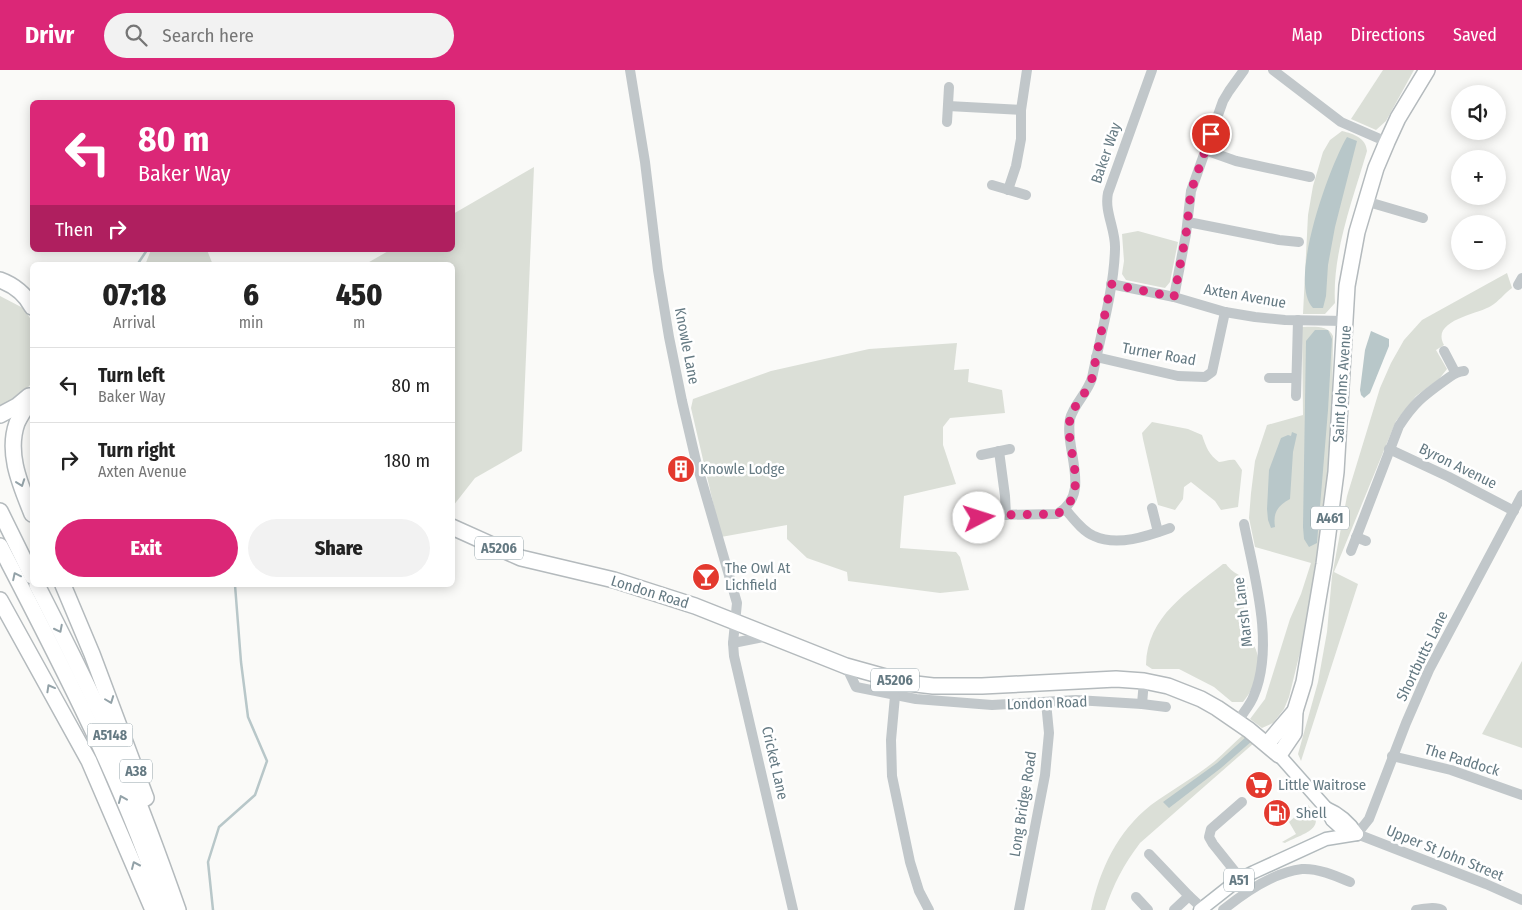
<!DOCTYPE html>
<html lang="en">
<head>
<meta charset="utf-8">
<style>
	:root { --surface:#fff; --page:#f2f2f2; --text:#222; --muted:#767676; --line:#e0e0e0; --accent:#db2777 }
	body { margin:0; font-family:"Fira Sans Condensed",sans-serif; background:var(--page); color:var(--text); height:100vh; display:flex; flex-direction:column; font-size:19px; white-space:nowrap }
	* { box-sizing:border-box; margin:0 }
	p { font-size:16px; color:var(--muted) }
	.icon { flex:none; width:28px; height:28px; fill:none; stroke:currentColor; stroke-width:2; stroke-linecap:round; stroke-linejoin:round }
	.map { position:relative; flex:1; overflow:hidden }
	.side { position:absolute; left:30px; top:192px; width:425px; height:325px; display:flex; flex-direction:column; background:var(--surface); border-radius:8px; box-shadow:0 2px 12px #0003 }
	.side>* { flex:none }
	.guide { position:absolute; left:30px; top:30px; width:425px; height:152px; border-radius:8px; box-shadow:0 2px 12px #0003; background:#db2777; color:#fff; overflow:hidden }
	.controls { position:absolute; left:1451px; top:15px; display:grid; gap:10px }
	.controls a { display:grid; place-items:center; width:55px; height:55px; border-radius:50%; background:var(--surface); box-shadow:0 2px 12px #0003; font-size:25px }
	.pin { position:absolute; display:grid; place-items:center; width:42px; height:42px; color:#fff; margin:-21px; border:2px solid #fff; border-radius:50%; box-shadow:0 1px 5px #0007 }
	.me { position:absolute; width:55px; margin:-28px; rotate:85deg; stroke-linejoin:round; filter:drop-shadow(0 0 4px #0008) }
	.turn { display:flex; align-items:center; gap:18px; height:105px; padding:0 25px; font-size:22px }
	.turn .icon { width:65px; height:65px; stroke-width:2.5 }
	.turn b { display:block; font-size:35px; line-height:42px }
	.then { display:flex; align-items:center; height:48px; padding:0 25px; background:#0003; gap:10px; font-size:19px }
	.eta { display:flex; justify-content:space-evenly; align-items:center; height:85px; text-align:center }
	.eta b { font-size:30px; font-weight:800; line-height:35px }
	.button { display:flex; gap:10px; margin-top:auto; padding:10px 25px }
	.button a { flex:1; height:58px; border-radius:30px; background:var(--accent); color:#fff; font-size:20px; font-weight:800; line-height:58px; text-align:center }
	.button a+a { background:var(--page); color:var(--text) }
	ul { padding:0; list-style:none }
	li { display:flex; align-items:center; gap:15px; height:75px; padding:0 25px; border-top:1px solid var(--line) }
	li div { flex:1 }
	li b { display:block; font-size:19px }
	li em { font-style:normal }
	header { display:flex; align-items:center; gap:30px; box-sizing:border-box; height:70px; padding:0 25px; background:var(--accent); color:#fff }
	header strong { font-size:24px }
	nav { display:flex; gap:28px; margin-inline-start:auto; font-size:18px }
	.search { width:350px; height:45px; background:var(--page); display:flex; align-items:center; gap:12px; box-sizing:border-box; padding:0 18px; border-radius:28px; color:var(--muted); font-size:19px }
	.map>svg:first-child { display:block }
	.green { fill:#dbdfd7 }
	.water { fill:#b8c7c9 }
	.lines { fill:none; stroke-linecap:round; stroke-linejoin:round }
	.stream { stroke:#b8c7c9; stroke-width:2.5 }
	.major-casing { stroke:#b2babd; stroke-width:15 }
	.highway-casing { stroke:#b4babd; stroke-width:18 }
	.minor { stroke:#c1c7ca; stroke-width:10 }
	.major { stroke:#fff; stroke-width:12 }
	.highway { stroke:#fff; stroke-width:15 }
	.oneway { stroke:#93a2a8 }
	.route { stroke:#db2777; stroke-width:9; stroke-dasharray:0 16.2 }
	.labels { text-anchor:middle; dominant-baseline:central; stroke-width:5; stroke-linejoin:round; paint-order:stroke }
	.shield { fill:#fff; stroke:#93a2a8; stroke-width:1 }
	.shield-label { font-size:14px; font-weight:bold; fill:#657a83 }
	.street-label { font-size:15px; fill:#657a83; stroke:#fff }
	.poi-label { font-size:15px; fill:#657a83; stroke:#fff; text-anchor:start }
</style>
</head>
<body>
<header>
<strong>Drivr</strong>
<div class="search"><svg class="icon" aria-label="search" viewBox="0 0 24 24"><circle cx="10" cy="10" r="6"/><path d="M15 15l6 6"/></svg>Search here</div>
<nav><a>Map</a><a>Directions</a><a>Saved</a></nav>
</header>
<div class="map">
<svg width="1522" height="840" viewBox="0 0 1522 840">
	<rect width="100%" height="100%" fill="#fafaf8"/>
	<g class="green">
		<path d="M 1383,0 L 1414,0 L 1386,51 L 1376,60 L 1351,49 Z"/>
		<path d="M 1342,61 C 1354,64 1366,68 1367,81 C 1353,129 1332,183 1335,233 L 1325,244 L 1303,244 L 1308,145 L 1313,116 L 1323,82 L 1330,70 Z"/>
		<path d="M 534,97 L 522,381 L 475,408 L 453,436 L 452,195 L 364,195 L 390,180 L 452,180 L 453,144 Z"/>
		<path d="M 1138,161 L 1178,172 L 1170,212 L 1165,218 L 1126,210 L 1122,204 L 1124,191 L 1122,164 Z"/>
		<path d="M 151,180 L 207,180 L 213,195 L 145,195 Z"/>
		<path d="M 1507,203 L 1512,218 C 1505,223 1498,232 1491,236 C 1479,244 1430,250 1444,275 L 1436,280 L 1447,299 L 1439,309 L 1416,326 L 1396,351 L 1334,502 L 1358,514 L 1301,691 L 1298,684 L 1318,612 L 1327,562 L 1332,506 L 1347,426 L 1380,318 L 1391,293 L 1404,270 L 1422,250 Z"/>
		<path d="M 0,226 L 23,238 L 32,251 L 32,313 L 13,333 L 0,339 Z"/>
		<path d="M 1302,257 C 1314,257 1328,255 1333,266 L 1332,347 L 1324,449 L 1320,479 L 1305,562 L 1289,627 L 1284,639 L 1273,653 L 1262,658 L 1250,649 L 1265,629 L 1290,549 L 1301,524 L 1311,493 L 1255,477 L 1249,448 L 1251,423 L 1255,391 L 1267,355 L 1303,345 Z"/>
		<path d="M 957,273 L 954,300 L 969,299 L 968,312 L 1002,320 L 1005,343 L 950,348 L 943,357 L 943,375 L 956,414 L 904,426 L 900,478 L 956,482 L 960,487 L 969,520 L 940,523 L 848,511 L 847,502 L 807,488 L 787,469 L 787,455 L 721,467 L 691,338 L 693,329 L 771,301 L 869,279 Z"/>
		<path d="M 1152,352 L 1188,359 L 1202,365 C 1206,377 1209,385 1219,392 C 1225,392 1229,389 1235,390 L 1242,400 L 1238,437 L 1221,440 L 1215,431 L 1191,412 L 1184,417 L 1183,429 L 1175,440 L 1158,435 L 1143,369 L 1142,363 Z"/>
		<path d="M 1223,494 L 1226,494 C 1235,507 1244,502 1248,519 C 1238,531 1249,546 1244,558 C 1247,567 1255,574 1257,583 C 1262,598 1253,621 1243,632 L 1232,632 L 1214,617 L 1179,599 L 1152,599 L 1146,595 C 1147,546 1188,522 1223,494 Z"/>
		<path d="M 1522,591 L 1522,678 L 1482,664 Z"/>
		<path d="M 1243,665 L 1254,673 L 1140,773 C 1124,794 1113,815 1105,840 L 1091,840 C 1100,799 1117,762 1151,735 C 1172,720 1195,707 1215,691 C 1224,683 1234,673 1243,665 Z"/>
		<path d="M 1308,735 C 1329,759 1304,763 1285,773 L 1282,772 L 1296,764 L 1289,752 Z"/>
	</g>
	<g class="water">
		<path d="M 1347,67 L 1357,71 L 1335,157 L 1328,195 L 1326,226 L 1323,238 L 1313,238 C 1287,212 1330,95 1347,67 Z"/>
		<path d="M 1315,260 L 1328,260 L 1332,269 L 1328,340 L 1317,473 L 1309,477 L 1304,469 L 1303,457 L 1306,271 Z"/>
		<path d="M 1371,261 L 1389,269 L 1389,276 L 1370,323 L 1364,328 L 1361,325 L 1360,320 L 1365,280 Z"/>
		<path d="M 1292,362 L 1297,364 L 1293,382 L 1290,429 C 1277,436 1273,443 1275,457 L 1271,458 L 1268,450 L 1267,439 L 1269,400 L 1281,368 L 1288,365 L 1291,366 Z"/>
		<path d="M 1246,667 L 1252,671 L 1221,698 L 1169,738 L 1163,732 L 1217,693 Z"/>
	</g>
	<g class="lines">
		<g class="stream">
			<path d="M 137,195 L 147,180"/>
			<path d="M 213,840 L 208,792 L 219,757 L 255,725 L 267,691 L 248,647 L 241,592 L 235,515"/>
		</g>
		<g class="major-casing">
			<g id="major">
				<path d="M 1279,685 L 1326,738 L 1332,750 L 1343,760 L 1355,763"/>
				<path d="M 1326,738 C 1340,744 1349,752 1357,764"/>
				<path d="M 1200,840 L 1238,810 L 1254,802 L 1326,769 L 1357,764"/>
			</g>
		</g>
		<g class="highway-casing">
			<g id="highway">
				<path d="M 0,210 C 14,215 26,225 32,237"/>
				<path d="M 32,326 C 28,335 21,344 17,353 C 6,384 21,416 32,444"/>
				<path d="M 0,345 L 17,336 L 29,326"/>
				<path d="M 0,441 L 32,506"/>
				<path d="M 452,457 L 521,488 L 614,510 L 695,536 L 846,596 L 907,613 L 933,616 L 982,616 L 1116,609 L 1144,611 L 1168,616 L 1201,629 L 1217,638 L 1249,660 L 1279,685 L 1294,663 L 1295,641"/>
				<path d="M 0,476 C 60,592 125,715 165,840"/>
				<path d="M 37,515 C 63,566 89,617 112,669 C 137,725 158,783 178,840"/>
				<path d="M 63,515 L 92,584 L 146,728"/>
				<path d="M 0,530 L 89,691 L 153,840"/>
				<path d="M 1267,674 L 1295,641 L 1304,612 L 1324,494 L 1336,402 L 1347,216 L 1357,162 L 1376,98 L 1387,72 L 1398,48 L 1427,0"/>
			</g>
		</g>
		<g class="minor">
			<path d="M 630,0 L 645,92 L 658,200 L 669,267 L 682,331 L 696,391 L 737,533 L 733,573 L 734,586 L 793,840"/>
			<path d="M 1273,0 L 1341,52 L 1387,72"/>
			<path d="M 948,36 L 1021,40"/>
			<path d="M 947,52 L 949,17"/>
			<path d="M 1205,80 L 1236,91 L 1310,107"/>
			<path d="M 992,115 L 1026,125"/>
			<path d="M 1008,120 L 1016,96 L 1021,69 L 1021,40 L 1027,0"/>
			<path d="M 1365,131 L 1423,148"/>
			<path d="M 1188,152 L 1279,170 L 1299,172"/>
			<path d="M 1111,214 L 1174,227 L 1225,242 L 1255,247 L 1285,250 L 1346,251"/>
			<path d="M 1518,215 L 1522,208"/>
			<path d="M 1174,227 L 1186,164 L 1191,121 L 1223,31 L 1229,21 L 1244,0"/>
			<path d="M 1444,281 L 1455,302"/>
			<path d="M 1096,287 L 1178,306 L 1205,307 L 1212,302 L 1225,242"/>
			<path d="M 1269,308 L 1296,308"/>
			<path d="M 1296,326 L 1298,250"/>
			<path d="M 1389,379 L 1449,407 L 1514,441"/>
			<path d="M 999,381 L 1005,426 L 1006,445"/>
			<path d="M 981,385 L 1010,379"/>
			<path d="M 1522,425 L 1429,600 L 1406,653 L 1369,749 L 1357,764 L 1486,814 L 1522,830"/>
			<path d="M 1152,438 L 1158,462"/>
			<path d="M 1065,439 C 1073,448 1082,461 1094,466 C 1117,477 1148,466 1170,458"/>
			<path d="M 979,447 L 992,445 L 1057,444 C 1093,424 1064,380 1070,349 C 1073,335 1087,324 1092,308 C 1100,267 1114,220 1115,179 C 1116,160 1104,142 1108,123 L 1152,0"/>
			<path d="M 1356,467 L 1366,471"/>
			<path d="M 1351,481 L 1399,356 C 1414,333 1422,327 1444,311 C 1452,306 1454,302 1464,301"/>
			<path d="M 733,573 L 768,566"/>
			<path d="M 846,596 L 856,617 L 916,629 L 992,635 L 1076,630 L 1142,634 L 1166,637"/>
			<path d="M 895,626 L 891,670 L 892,706 L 910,792 L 919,821 L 929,840"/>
			<path d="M 1142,634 L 1144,611"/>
			<path d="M 1238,651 C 1243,643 1251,634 1254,625 C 1275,575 1254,505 1244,454"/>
			<path d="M 1392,686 L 1451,700 L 1522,725"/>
			<path d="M 1149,784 L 1189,826"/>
			<path d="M 1241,809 L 1213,774 L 1209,767 L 1211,759 L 1242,732"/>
			<path d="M 1136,827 L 1148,840"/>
			<path d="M 1019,840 L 1045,705 L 1049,663 L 1046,632"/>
			<path d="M 1174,840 L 1189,826 L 1202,838"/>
			<path d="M 1223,840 C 1244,823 1274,802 1302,799 C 1318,798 1336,806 1350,812"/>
			<path d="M 1416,840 C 1424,839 1435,836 1442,840"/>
		</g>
		<use href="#major" class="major"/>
		<use href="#highway" class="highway"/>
	</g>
	<defs><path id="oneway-chevron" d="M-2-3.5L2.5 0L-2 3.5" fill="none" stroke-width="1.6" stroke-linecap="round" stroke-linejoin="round" transform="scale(1.25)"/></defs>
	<g class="oneway">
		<use href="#oneway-chevron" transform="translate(21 413) rotate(70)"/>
		<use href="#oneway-chevron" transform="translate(16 506) rotate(-116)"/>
		<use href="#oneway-chevron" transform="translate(59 559) rotate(63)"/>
		<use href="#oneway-chevron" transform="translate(50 618) rotate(-119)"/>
		<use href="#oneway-chevron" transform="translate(110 630) rotate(69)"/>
		<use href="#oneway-chevron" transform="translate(122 729) rotate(-113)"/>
		<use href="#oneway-chevron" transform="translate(135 795) rotate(-114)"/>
	</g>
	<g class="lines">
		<path class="route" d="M 979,448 L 992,445 L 1057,444 C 1093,423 1064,380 1070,349 C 1073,335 1087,324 1092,308 L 1111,214 L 1174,227 L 1186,164 L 1191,121 L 1211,64"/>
	</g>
	<defs>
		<g id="building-disc" transform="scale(1.4375)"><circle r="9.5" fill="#e3392e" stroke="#fff"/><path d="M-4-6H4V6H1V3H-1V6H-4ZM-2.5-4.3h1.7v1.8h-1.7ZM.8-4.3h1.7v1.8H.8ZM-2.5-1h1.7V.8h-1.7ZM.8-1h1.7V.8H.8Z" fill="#fff"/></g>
		<g id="bar-disc" transform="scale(1.4375)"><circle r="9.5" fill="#e3392e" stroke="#fff"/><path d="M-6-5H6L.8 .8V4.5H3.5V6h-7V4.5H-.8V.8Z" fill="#fff"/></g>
		<g id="supermarket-disc" transform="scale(1.4375)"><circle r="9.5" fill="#e3392e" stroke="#fff"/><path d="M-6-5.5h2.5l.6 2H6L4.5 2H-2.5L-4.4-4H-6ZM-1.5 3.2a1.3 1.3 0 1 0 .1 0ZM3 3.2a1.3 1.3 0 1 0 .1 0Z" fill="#fff"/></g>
		<g id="fuel-disc" transform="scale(1.4375)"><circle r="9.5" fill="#e3392e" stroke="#fff"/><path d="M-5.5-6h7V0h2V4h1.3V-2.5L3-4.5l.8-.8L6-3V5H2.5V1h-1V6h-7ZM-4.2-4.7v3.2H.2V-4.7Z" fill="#fff"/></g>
	</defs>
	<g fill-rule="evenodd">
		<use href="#building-disc" x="681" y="399"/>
		<use href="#bar-disc" x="706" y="507"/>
		<use href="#supermarket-disc" x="1259" y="715"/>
		<use href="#fuel-disc" x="1277" y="743"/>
	</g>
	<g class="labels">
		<g class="shield">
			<rect x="1311" y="436.5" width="38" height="23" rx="4"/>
			<rect x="475" y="466.5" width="48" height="23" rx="4"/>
			<rect x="871" y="598.5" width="48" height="23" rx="4"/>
			<rect x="87.5" y="653.5" width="45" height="23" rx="4"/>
			<rect x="120" y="689.5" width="32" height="23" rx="4"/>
			<rect x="1224" y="798.5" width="30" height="23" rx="4"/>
		</g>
		<g class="shield-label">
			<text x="1330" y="448">A461</text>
			<text x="499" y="478">A5206</text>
			<text x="895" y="610">A5206</text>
			<text x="110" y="665">A5148</text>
			<text x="136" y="701">A38</text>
			<text x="1239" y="810">A51</text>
		</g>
		<g class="street-label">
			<text transform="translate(1106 83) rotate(-71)">Baker Way</text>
			<text transform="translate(1245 226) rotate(10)">Axten Avenue</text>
			<text transform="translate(687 276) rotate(79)">Knowle Lane</text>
			<text transform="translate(1159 284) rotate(10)">Turner Road</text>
			<text transform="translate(1342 314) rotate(-86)">Saint Johns Avenue</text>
			<text transform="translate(1458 396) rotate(26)">Byron Avenue</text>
			<text transform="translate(650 522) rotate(17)">London Road</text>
			<text transform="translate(1243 542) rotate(-97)">Marsh Lane</text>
			<text transform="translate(1422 586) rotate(-64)">Shortbutts Lane</text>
			<text transform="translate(1047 633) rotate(-2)">London Road</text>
			<text transform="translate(1462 690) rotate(17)">The Paddock</text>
			<text transform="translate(775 693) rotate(77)">Cricket Lane</text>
			<text transform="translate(1023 734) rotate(-81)">Long Bridge Road</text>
			<text transform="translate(1445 783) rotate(22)">Upper St John Street</text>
		</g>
		<g class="poi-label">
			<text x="700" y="399">Knowle Lodge</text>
			<text x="725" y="498">The Owl At<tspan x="725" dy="17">Lichfield</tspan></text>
			<text x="1278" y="715">Little Waitrose</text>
			<text x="1296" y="743">Shell</text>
		</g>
	</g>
</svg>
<div class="controls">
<a><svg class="icon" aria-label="sound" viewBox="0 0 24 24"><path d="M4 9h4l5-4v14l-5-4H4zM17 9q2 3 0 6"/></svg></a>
<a>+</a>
<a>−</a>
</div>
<div class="pin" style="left:1211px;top:64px;background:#d93025"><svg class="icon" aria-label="arrive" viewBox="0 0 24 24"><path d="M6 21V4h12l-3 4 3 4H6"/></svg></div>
<svg class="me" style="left:979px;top:448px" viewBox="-20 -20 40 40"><circle r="19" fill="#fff"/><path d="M0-13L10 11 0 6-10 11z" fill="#db2777"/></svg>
<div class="guide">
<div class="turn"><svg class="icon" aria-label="left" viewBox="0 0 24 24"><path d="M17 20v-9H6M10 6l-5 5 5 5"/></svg><div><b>80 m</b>Baker Way</div></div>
<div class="then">Then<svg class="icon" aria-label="right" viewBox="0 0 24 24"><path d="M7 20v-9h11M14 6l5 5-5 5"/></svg></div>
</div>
<section class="side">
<div class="eta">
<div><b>07:18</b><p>Arrival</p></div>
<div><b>6</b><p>min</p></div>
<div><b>450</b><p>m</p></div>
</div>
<ul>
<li><svg class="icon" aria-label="left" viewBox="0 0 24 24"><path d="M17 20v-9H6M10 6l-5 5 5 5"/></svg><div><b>Turn left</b><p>Baker Way</p></div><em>80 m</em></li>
<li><svg class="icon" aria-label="right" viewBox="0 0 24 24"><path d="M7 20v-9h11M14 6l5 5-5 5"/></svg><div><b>Turn right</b><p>Axten Avenue</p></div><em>180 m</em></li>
</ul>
<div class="button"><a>Exit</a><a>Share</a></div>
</section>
</div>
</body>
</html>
